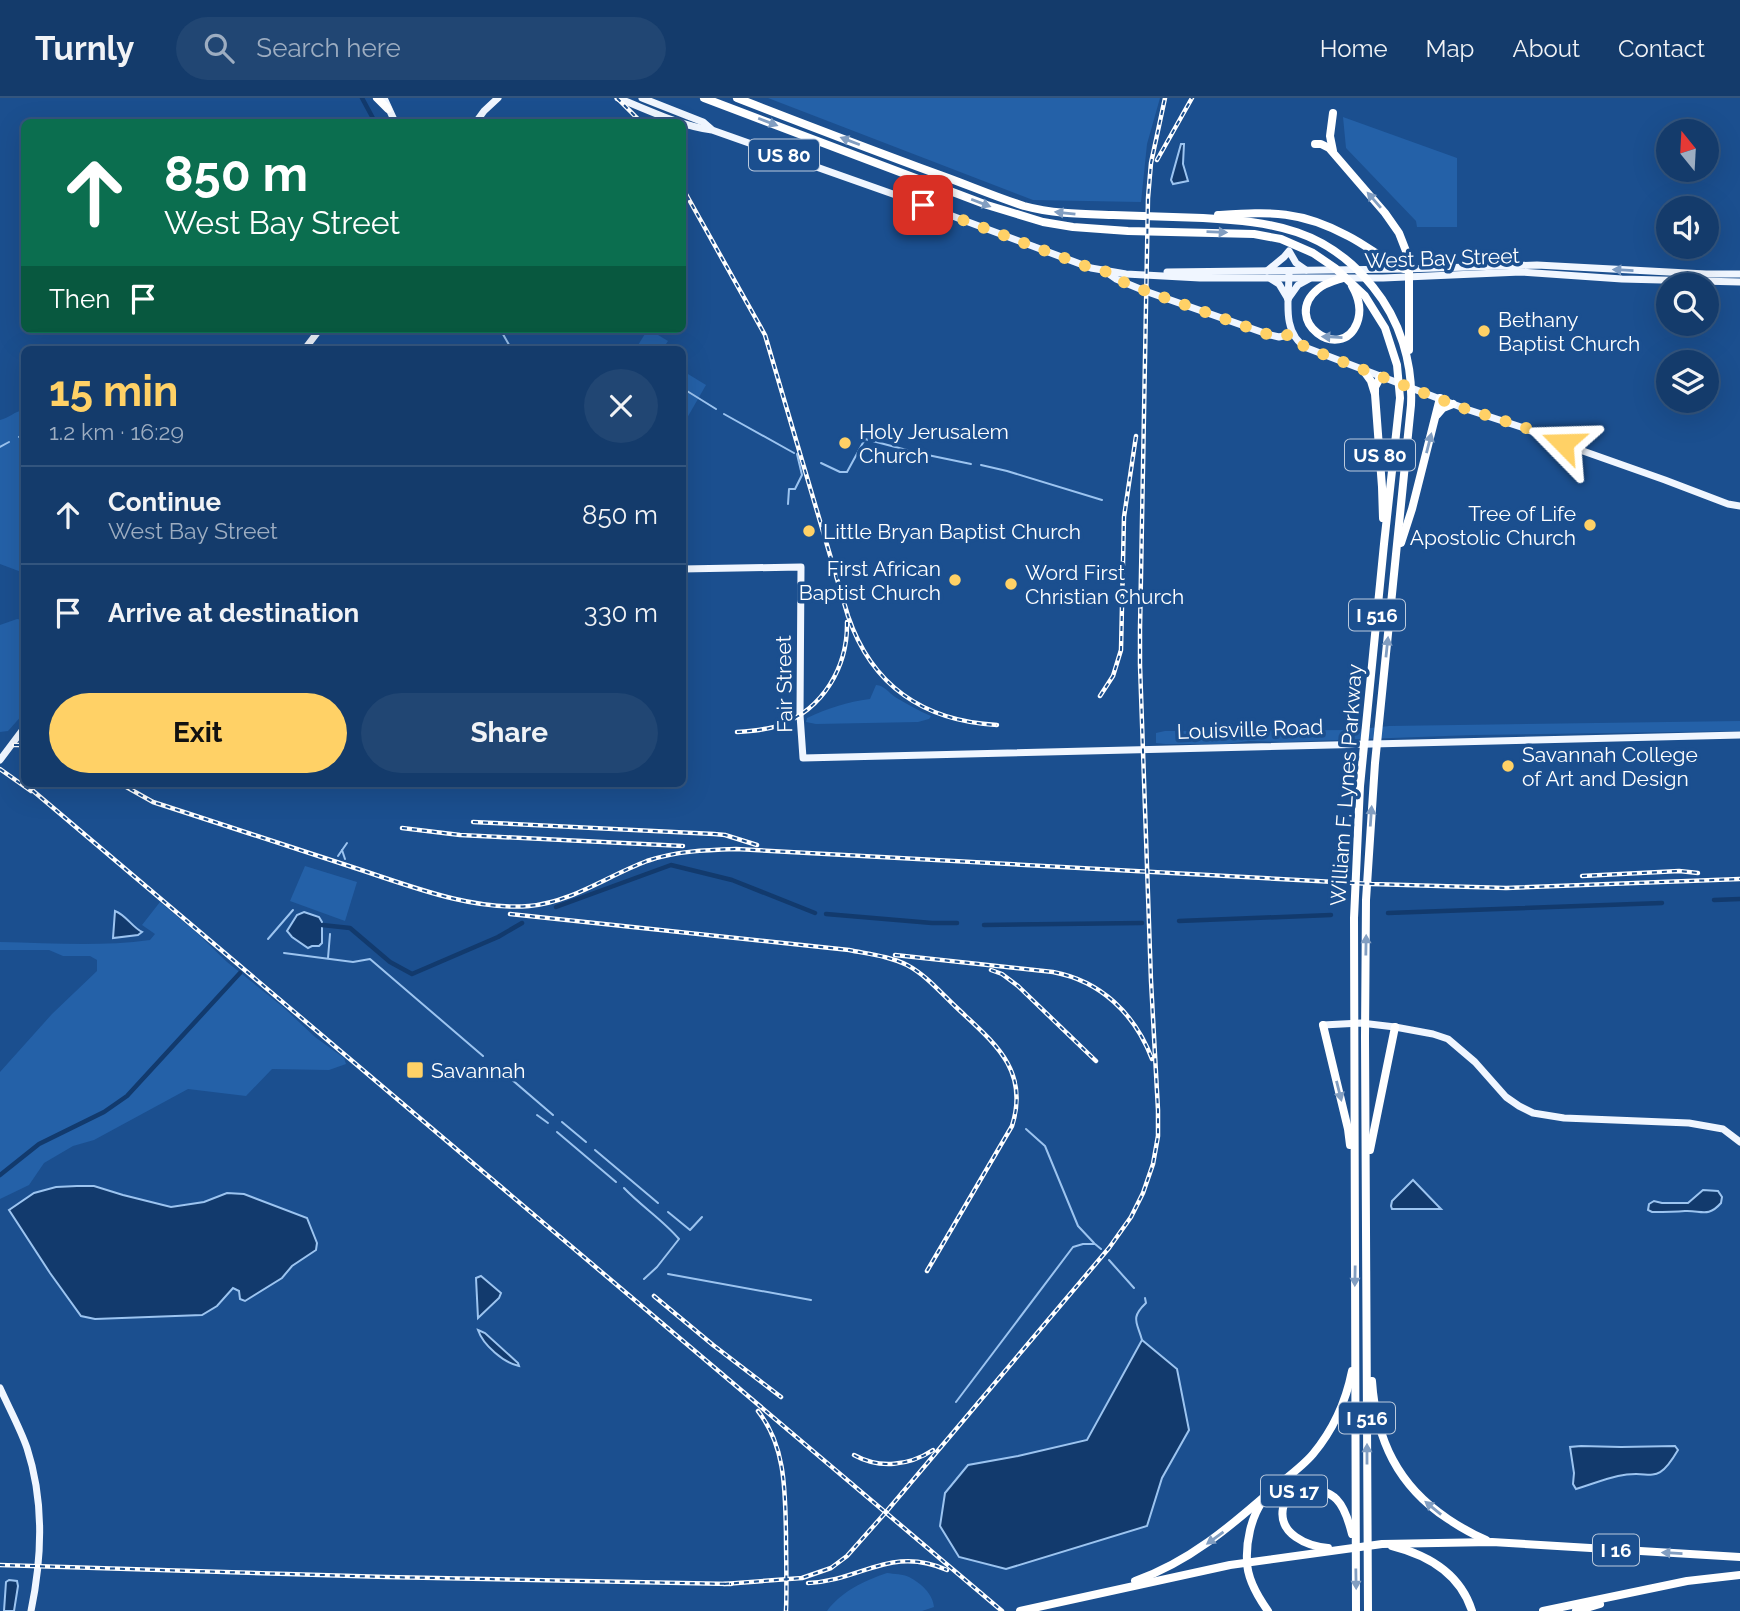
<!DOCTYPE html>
<html lang="en">
<head>
<meta charset="utf-8">
<style>
	:root { --surface:#143b6b; --page:#214673; --text:#f1f3f6; --muted:#9dadc1; --line:#33557e; --accent:#ffd166 }
	body { margin:0; font-family:Raleway,sans-serif; background:var(--page); color:var(--text); height:100vh; display:flex; flex-direction:column; font-size:26px; white-space:nowrap }
	* { box-sizing:border-box; margin:0 }
	p { font-size:23px; color:var(--muted) }
	.icon { flex:none; width:38px; height:38px; fill:none; stroke:currentColor; stroke-width:2; stroke-linecap:round; stroke-linejoin:round }
	.map { position:relative; flex:1; overflow:hidden }
	.side { position:absolute; left:21px; top:248px; width:665px; height:441px; display:flex; flex-direction:column; background:var(--surface); border-radius:10px; box-shadow:0 7px 28px #0002,0 0 0 2px var(--line) }
	.side>* { flex:none }
	.hud { position:absolute; left:21px; top:21px; width:665px; height:214px; border-radius:10px; box-shadow:0 7px 28px #0002,0 0 0 2px var(--line); background:#0b6e4f; color:#fff; overflow:hidden }
	.needle { width:46px; rotate:342deg }
	.tools { position:absolute; left:1656px; top:21px; display:grid; gap:14px }
	.tools a { display:grid; place-items:center; width:63px; height:63px; border-radius:50%; background:var(--surface); box-shadow:0 7px 28px #0002,0 0 0 2px var(--line); font-size:35px }
	.pin { position:absolute; display:grid; place-items:center; width:60px; height:60px; color:#fff; margin:-30px; border-radius:14px; box-shadow:0 4px 10px #0006 }
	.me { position:absolute; width:77px; margin:-38px; rotate:292deg; stroke-linejoin:round; filter:drop-shadow(0 0 5px #0008) }
	.turn { display:flex; align-items:center; gap:24px; height:147px; padding:0 28px; font-size:32px }
	.turn .icon { width:91px; height:91px; stroke-width:2.5 }
	.turn b { display:block; font-size:49px; line-height:60px }
	.then { display:flex; align-items:center; height:66px; padding:0 28px; background:#0003; gap:14px; font-size:26px }
	.round { display:grid; place-items:center; flex:none; width:74px; height:74px; border-radius:37px; background:var(--page) }
	.headline { display:flex; align-items:center; justify-content:space-between; height:119px; padding:0 28px }
	h1 { font-size:42px; font-weight:700; line-height:52px; color:var(--accent) }
	.primary-button { display:flex; gap:14px; margin-top:auto; padding:14px 28px }
	.primary-button a { flex:1; height:80px; border-radius:42px; background:var(--accent); color:#111; font-size:28px; font-weight:700; line-height:80px; text-align:center }
	.primary-button a+a { background:var(--page); color:var(--text) }
	ul { padding:0; list-style:none }
	li { display:flex; align-items:center; gap:21px; height:98px; padding:0 28px; border-top:2px solid var(--line) }
	li div { flex:1 }
	li b { display:block; font-size:26px }
	li em { font-style:normal }
	header { display:flex; align-items:center; gap:42px; box-sizing:border-box; height:98px; padding:0 35px; background:var(--surface); border-bottom:2px solid var(--line) }
	header strong { font-size:33px }
	nav { display:flex; gap:38px; margin-inline-start:auto; font-size:24px }
	.search { width:490px; height:63px; background:var(--page); display:flex; align-items:center; gap:18px; box-sizing:border-box; padding:0 24px; border-radius:38px; color:var(--muted); font-size:26px }
	.map>svg:first-child { display:block }
	.green { fill:#2461a8 }
	.water { fill:#123a6d; stroke:#9cc4f0; stroke-width:2 }
	.lines { fill:none; stroke-linecap:round; stroke-linejoin:round }
	.stream { stroke:#9cc4f0; stroke-width:2 }
	.canal { stroke:#123a6d; stroke-width:4.5 }
	.major { stroke:#f0f6ff; stroke-width:7 }
	.highway { stroke:#fff; stroke-width:8 }
	.rail-casing { stroke:#fff; stroke-width:4.5 }
	.rail { stroke:#1b4f8f; stroke-width:2; stroke-dasharray:5; stroke-linecap:butt }
	.oneway { fill:#829ec1 }
	.oneway2 { fill:#7b9ac1 }
	.route { stroke:#ffd166; stroke-width:12; stroke-dasharray:0 21.6 }
	.poi-dot { fill:#ffd166; stroke:#1b4f8f; stroke-width:2.5 }
	.labels { text-anchor:middle; dominant-baseline:central; stroke-width:7; stroke-linejoin:round; paint-order:stroke }
	.shield { fill:#1b4f8f; stroke:#bbcadd; stroke-width:2 }
	.shield-label { font-size:19px; font-weight:bold; fill:#fff }
	.street-label { font-size:21px; fill:#fff; stroke:#1b4f8f }
	.poi-label { font-size:21px; fill:#fff; stroke:#1b4f8f; text-anchor:start }
</style>
</head>
<body>
<header>
<strong>Turnly</strong>
<div class="search"><svg class="icon" aria-label="search" viewBox="0 0 24 24"><circle cx="10" cy="10" r="6"/><path d="M15 15l6 6"/></svg>Search here</div>
<nav><a>Home</a><a>Map</a><a>About</a><a>Contact</a></nav>
</header>
<div class="map">
<svg width="1740" height="1513" viewBox="0 0 1740 1513">
	<rect width="100%" height="100%" fill="#1b4f8f"/>
	<g class="green">
		<path d="M 768,0 L 1160,0 L 1147,46 L 1141,104 L 1033,102 Z"/>
		<path d="M 1343,19 L 1457,60 L 1457,129 L 1417,129 L 1416,123 L 1346,50 Z"/>
		<path d="M 648,231 L 668,243 L 662,252 L 635,252 Z"/>
		<path d="M 683,273 L 706,287 L 683,327 Z"/>
		<path d="M 24,312 L 24,475 L 0,466 L 0,322 C 9,320 15,313 24,312 Z"/>
		<path d="M 17,521 L 24,522 L 24,615 L 8,633 L 0,634 L 0,527 Z"/>
		<path d="M 876,587 C 885,588 888,594 895,599 C 907,606 919,613 931,618 L 929,621 L 918,624 L 816,626 L 806,624 L 807,620 C 828,610 847,604 870,601 Z"/>
		<path d="M 1740,623 L 1740,633 L 1473,637 L 1283,644 L 1249,643 L 1226,646 L 1165,646 L 1156,645 L 1156,635 L 1165,633 L 1351,632 L 1389,628 Z"/>
		<path d="M 305,768 L 357,784 L 345,823 L 290,803 Z"/>
		<path d="M 160,804 L 198,836 L 227,864 L 283,909 L 315,939 L 344,960 L 346,966 L 329,972 L 272,971 L 246,998 L 188,991 L 94,1042 L 73,1048 L 44,1065 L 29,1087 L 0,1101 L 0,974 L 52,916 L 97,873 L 97,862 L 90,858 L 63,858 L 49,852 L 0,852 L 0,844 C 50,845 100,849 150,842 L 155,836 L 142,827 Z"/>
		<path d="M 887,1475 C 894,1476 903,1476 909,1479 C 921,1485 933,1496 934,1509 L 922,1513 L 827,1513 C 842,1493 864,1483 887,1475 Z"/>
	</g>
	<g class="water">
		<path d="M 1181,46 L 1184,46 L 1183,66 L 1188,83 L 1173,86 L 1171,82 Z"/>
		<path d="M 115,813 C 126,817 132,829 142,834 L 138,837 L 113,840 Z"/>
		<path d="M 304,814 L 319,819 L 322,824 L 322,845 L 319,848 L 312,848 L 308,850 L 292,839 L 287,833 L 297,817 Z"/>
		<path d="M 1413,1082 L 1441,1111 L 1392,1111 L 1391,1108 L 1392,1103 Z"/>
		<path d="M 77,1088 L 94,1088 L 123,1097 L 171,1109 L 204,1104 L 227,1095 L 244,1096 L 307,1120 L 317,1145 L 316,1152 L 292,1168 L 282,1180 L 245,1203 L 240,1201 L 239,1193 L 233,1190 L 217,1208 L 202,1217 L 95,1221 L 81,1218 L 50,1175 L 9,1112 L 34,1095 L 56,1089 Z"/>
		<path d="M 1703,1092 L 1718,1093 L 1722,1099 L 1721,1105 C 1708,1120 1701,1112 1685,1113 C 1674,1114 1663,1114 1652,1114 L 1648,1112 L 1649,1106 L 1654,1103 L 1662,1105 L 1688,1105 Z"/>
		<path d="M 481,1178 L 501,1195 L 499,1200 L 478,1220 L 476,1180 Z"/>
		<path d="M 478,1232 L 485,1235 L 518,1265 L 519,1268 C 504,1265 483,1247 478,1232 Z"/>
		<path d="M 1142,1242 L 1177,1271 L 1189,1332 L 1162,1380 L 1147,1428 L 1006,1471 L 959,1459 L 940,1428 L 945,1395 L 968,1367 L 1018,1358 L 1087,1342 Z"/>
		<path d="M 1581,1348 L 1621,1349 L 1675,1348 L 1678,1352 C 1655,1391 1653,1370 1618,1378 C 1604,1381 1590,1387 1576,1391 L 1573,1386 L 1574,1375 L 1570,1349 Z"/>
		<path d="M 9,1482 L 17,1483 L 18,1488 L 14,1513 L 4,1513 L 6,1484 Z"/>
	</g>
	<g class="lines">
		<g class="stream">
			<path d="M 500,231 L 512,252"/>
			<path d="M 682,292 L 687,293 L 716,311"/>
			<path d="M 724,316 L 794,355"/>
			<path d="M 19,339 L 24,337"/>
			<path d="M 0,349 L 9,344"/>
			<path d="M 821,365 L 840,374 L 847,374 L 865,341 L 918,355 L 971,366"/>
			<path d="M 981,367 L 1007,373 L 1102,402"/>
			<path d="M 788,406 L 789,391 L 795,391 L 802,377 L 797,356"/>
			<path d="M 342,752 L 345,761"/>
			<path d="M 338,758 L 347,745"/>
			<path d="M 268,841 L 293,812"/>
			<path d="M 284,855 L 353,864 L 370,861 L 483,958"/>
			<path d="M 328,860 L 330,836"/>
			<path d="M 496,968 L 553,1017"/>
			<path d="M 537,1017 L 548,1025"/>
			<path d="M 562,1024 L 586,1044"/>
			<path d="M 1026,1031 L 1045,1048 L 1078,1128 L 1094,1145"/>
			<path d="M 557,1034 L 616,1084"/>
			<path d="M 595,1052 L 658,1105"/>
			<path d="M 624,1090 C 641,1108 663,1122 679,1141 L 657,1169 L 644,1181"/>
			<path d="M 668,1114 L 690,1132 L 702,1119"/>
			<path d="M 1109,1162 L 1134,1190"/>
			<path d="M 668,1176 L 811,1202"/>
			<path d="M 1142,1242 C 1137,1224 1130,1220 1146,1205 L 1145,1200"/>
			<path d="M 956,1304 L 1073,1149 L 1083,1146 L 1095,1146 L 1101,1151"/>
		</g>
		<g class="canal">
			<path d="M 362,0 L 375,24"/>
			<path d="M 1714,802 L 1740,801"/>
			<path d="M 556,809 L 671,767 L 732,782 L 815,815"/>
			<path d="M 1388,815 L 1662,805"/>
			<path d="M 826,816 L 932,825 L 957,825"/>
			<path d="M 1179,823 L 1331,817"/>
			<path d="M 322,827 L 350,830 L 390,864 L 412,876 L 498,839 L 522,825"/>
			<path d="M 984,827 L 1142,825"/>
			<path d="M 0,1077 L 39,1046 L 104,1014 L 127,998 L 240,875"/>
		</g>
		<g class="major">
			<path d="M 384,0 L 395,24"/>
			<path d="M 618,0 C 647,12 681,28 712,32 L 907,101 L 1091,170 L 1126,176 L 1200,180 L 1383,180 L 1521,174 L 1622,181 L 1740,184"/>
			<path d="M 642,0 L 703,24 L 711,31"/>
			<path d="M 476,24 L 484,13 L 498,0"/>
			<path d="M 1267,173 L 1284,159 L 1289,153 L 1296,165 L 1306,172"/>
			<path d="M 1106,174 L 1116,181 L 1145,193 L 1270,237 L 1279,239 L 1292,236"/>
			<path d="M 1167,174 L 1404,171 L 1537,167 L 1706,176 L 1740,176"/>
			<path d="M 1289,176 C 1289,201 1281,235 1307,250 L 1466,311 L 1521,329 L 1566,347 L 1665,382 L 1728,406 L 1740,408"/>
			<path d="M 1271,181 L 1279,186 L 1288,201"/>
			<path d="M 1288,201 L 1298,187 L 1309,181"/>
			<path d="M 304,252 L 320,231"/>
			<path d="M 682,471 L 801,469 L 800,617 L 803,660 L 1740,637"/>
			<path d="M 0,662 L 24,630"/>
			<path d="M 1323,927 L 1361,925 L 1395,929 L 1433,936 L 1448,941 L 1475,964 L 1506,999 L 1519,1008 L 1533,1015 L 1564,1020 L 1689,1025 L 1723,1031 L 1740,1044"/>
			<path d="M 0,1290 C 9,1310 20,1330 27,1350 C 44,1402 42,1460 31,1513"/>
		</g>
		<g class="highway">
			<path d="M 377,0 L 388,11"/>
			<path d="M 704,0 L 987,107 L 1043,124 L 1073,129 L 1128,133 L 1254,136 L 1281,141 L 1313,155 L 1335,170 L 1365,198 L 1385,230 L 1397,267 L 1400,300 L 1384,446 L 1360,688 L 1354,820 L 1356,1513"/>
			<path d="M 737,0 C 804,26 872,52 940,77 C 968,87 996,99 1024,108 C 1054,116 1083,116 1113,117 C 1143,118 1173,119 1203,120 C 1273,124 1327,131 1373,189 C 1400,222 1413,265 1411,307 L 1375,665 L 1366,802 L 1365,939 L 1368,1513"/>
			<path d="M 1315,46 L 1321,46 L 1329,50 L 1385,115 L 1399,135 L 1406,153 L 1409,170 L 1409,252"/>
			<path d="M 1333,53 L 1330,38 L 1333,15"/>
			<path d="M 1218,117 C 1271,114 1300,112 1348,138 C 1368,148 1384,163 1404,171"/>
			<path d="M 1343,180 C 1334,183 1325,185 1318,191 C 1280,222 1341,266 1357,225 C 1362,212 1359,200 1352,188"/>
			<path d="M 1363,272 L 1371,283 L 1375,296 L 1382,389 L 1383,420"/>
			<path d="M 1375,294 L 1375,289 L 1381,278"/>
			<path d="M 1437,317 L 1443,310 L 1453,306"/>
			<path d="M 1401,445 L 1412,411 L 1440,300"/>
			<path d="M 1323,927 L 1348,1031 L 1350,1047"/>
			<path d="M 1370,1052 L 1395,929"/>
			<path d="M 1372,1283 C 1376,1342 1398,1388 1448,1421 C 1460,1429 1472,1436 1486,1442"/>
			<path d="M 1262,1404 C 1251,1420 1246,1444 1247,1463 C 1247,1480 1258,1499 1268,1513"/>
			<path d="M 1392,1448 C 1428,1457 1460,1475 1472,1513"/>
			<path d="M 1328,1450 C 1307,1448 1278,1436 1283,1410 C 1286,1399 1290,1395 1300,1389 C 1336,1391 1344,1404 1352,1436"/>
			<path d="M 1135,1483 C 1189,1464 1231,1428 1273,1391 C 1286,1380 1302,1369 1313,1356 C 1333,1332 1346,1303 1352,1273"/>
			<path d="M 1020,1513 L 1230,1467 L 1382,1446 L 1492,1444 L 1740,1459"/>
			<path d="M 1543,1513 L 1687,1483 L 1740,1477"/>
			<path d="M 1576,1513 L 1600,1506"/>
		</g>
		<g class="rail-casing">
			<g id="rail">
				<path d="M 617,0 L 641,24"/>
				<path d="M 1157,62 L 1192,0"/>
				<path d="M 682,89 L 765,237 L 848,518 C 872,588 924,623 997,627"/>
				<path d="M 1100,598 L 1113,578 L 1121,552 L 1124,419 L 1136,338"/>
				<path d="M 737,634 C 752,633 767,632 780,627 C 823,611 848,569 847,524"/>
				<path d="M 14,647 L 24,647"/>
				<path d="M 0,671 L 31,693"/>
				<path d="M 25,686 L 1002,1513"/>
				<path d="M 121,686 L 153,704 C 218,725 284,747 349,768 C 405,786 470,813 529,808 C 572,804 607,778 647,763 C 676,753 706,752 736,751 L 1372,786 L 1506,790 L 1740,781"/>
				<path d="M 473,724 L 714,736 L 725,737 L 757,747"/>
				<path d="M 402,730 L 460,737 L 683,748"/>
				<path d="M 1582,778 L 1679,773 L 1698,775"/>
				<path d="M 510,816 L 849,852 C 868,856 889,858 907,867 C 926,877 941,895 956,909 C 993,944 1030,971 1012,1028 L 927,1173"/>
				<path d="M 895,857 L 1053,874 C 1101,883 1135,916 1152,961"/>
				<path d="M 991,872 L 1002,876 L 1018,888 L 1096,963"/>
				<path d="M 654,1198 L 713,1247 L 781,1299"/>
				<path d="M 758,1313 C 786,1349 785,1393 786,1437 C 786,1462 787,1488 786,1513"/>
				<path d="M 854,1357 C 879,1371 909,1368 933,1352"/>
				<path d="M 0,1467 L 386,1479 L 731,1486"/>
				<path d="M 808,1485 C 861,1483 891,1447 947,1472"/>
				<path d="M 724,1486 L 802,1480 L 831,1470 L 847,1458 L 886,1414 L 1109,1150 L 1131,1119 L 1143,1095 L 1153,1066 L 1158,1038 L 1158,1012 L 1151,883 L 1140,567 L 1140,531 L 1148,100 L 1151,65 L 1165,0"/>
			</g>
		</g>
		<use href="#rail" class="rail"/>
	</g>
	<defs><path id="oneway-solid" d="M-6-.8H1V-3.2L6.5 0L1 3.2V.8H-6Z" transform="scale(1.75)"/></defs>
	<g class="oneway">
		<use href="#oneway-solid" transform="translate(768 24) rotate(21)"/>
		<use href="#oneway-solid" transform="translate(850 43) rotate(-159)"/>
		<use href="#oneway-solid" transform="translate(1374 102) rotate(-131)"/>
		<use href="#oneway-solid" transform="translate(981 105) rotate(21)"/>
		<use href="#oneway-solid" transform="translate(1065 115) rotate(-174)"/>
		<use href="#oneway-solid" transform="translate(1217 134) rotate(2)"/>
		<use href="#oneway-solid" transform="translate(1332 239) rotate(-177)"/>
		<use href="#oneway-solid" transform="translate(1429 345) rotate(-76)"/>
		<use href="#oneway-solid" transform="translate(1387 549) rotate(-84)"/>
		<use href="#oneway-solid" transform="translate(1371 718) rotate(-86)"/>
		<use href="#oneway-solid" transform="translate(1366 847) rotate(-89)"/>
		<use href="#oneway-solid" transform="translate(1339 993) rotate(76)"/>
		<use href="#oneway-solid" transform="translate(1355 1178) rotate(91)"/>
		<use href="#oneway-solid" transform="translate(1367 1356) rotate(-90)"/>
		<use href="#oneway-solid" transform="translate(1433 1410) rotate(-141)"/>
		<use href="#oneway-solid" transform="translate(1215 1440) rotate(144)"/>
		<use href="#oneway-solid" transform="translate(1672 1455) rotate(-177)"/>
		<use href="#oneway-solid" transform="translate(1356 1481) rotate(89)"/>
	</g>
	<use class="oneway2" href="#oneway-solid" transform="translate(1623 172) rotate(-177)"/>
	<g class="lines">
		<path class="route" d="M 923,107 L 1091,170 L 1105,173 L 1116,181 L 1146,193 L 1270,237 L 1279,239 L 1292,236 L 1299,245 L 1307,250 L 1466,311 L 1521,328 L 1563,345"/>
	</g>
	<g class="poi-dot">
		<circle cx="1484" cy="233" r="7"/>
		<circle cx="845" cy="345" r="7"/>
		<circle cx="1590" cy="427" r="7"/>
		<circle cx="809" cy="433" r="7"/>
		<circle cx="955" cy="482" r="7"/>
		<circle cx="1011" cy="486" r="7"/>
		<circle cx="1508" cy="668" r="7"/>
		<rect x="406" y="963" width="18" height="18" rx="3.5"/>
	</g>
	<g class="labels">
		<g class="shield">
			<rect x="749" y="41.5" width="70" height="31" rx="5"/>
			<rect x="1345" y="341.5" width="70" height="31" rx="5"/>
			<rect x="1349" y="501.5" width="56" height="31" rx="5"/>
			<rect x="1339" y="1304.5" width="56" height="31" rx="5"/>
			<rect x="1261" y="1377.5" width="66" height="31" rx="5"/>
			<rect x="1593" y="1436.5" width="46" height="31" rx="5"/>
		</g>
		<g class="shield-label">
			<text x="784" y="57">US 80</text>
			<text x="1380" y="357">US 80</text>
			<text x="1377" y="517">I 516</text>
			<text x="1367" y="1320">I 516</text>
			<text x="1294" y="1393">US 17</text>
			<text x="1616" y="1452">I 16</text>
		</g>
		<g class="street-label">
			<text transform="translate(1442 160) rotate(-2)">West Bay Street</text>
			<text transform="translate(784 586) rotate(-91)">Fair Street</text>
			<text transform="translate(1250 631) rotate(-2)">Louisville Road</text>
			<text transform="translate(1346 687) rotate(-86)">William F. Lynes Parkway</text>
		</g>
		<g class="poi-label">
			<text x="1498" y="221">Bethany<tspan x="1498" dy="24">Baptist Church</tspan></text>
			<text x="859" y="333">Holy Jerusalem<tspan x="859" dy="24">Church</tspan></text>
			<text x="1576" y="415" text-anchor="end">Tree of Life<tspan x="1576" dy="24">Apostolic Church</tspan></text>
			<text x="823" y="433">Little Bryan Baptist Church</text>
			<text x="941" y="470" text-anchor="end">First African<tspan x="941" dy="24">Baptist Church</tspan></text>
			<text x="1025" y="474">Word First<tspan x="1025" dy="24">Christian Church</tspan></text>
			<text x="1522" y="656">Savannah College<tspan x="1522" dy="24">of Art and Design</tspan></text>
			<text x="431" y="972">Savannah</text>
		</g>
	</g>
</svg>
<div class="tools">
<a><svg class="needle" viewBox="-14 -14 28 28"><path d="M0-13l5 13h-10z" fill="#e53935"/><path d="M0 13l5-13h-10z" fill="#9dadc1"/></svg></a>
<a><svg class="icon" aria-label="sound" viewBox="0 0 24 24"><path d="M4 9h4l5-4v14l-5-4H4zM17 9q2 3 0 6"/></svg></a>
<a><svg class="icon" aria-label="search" viewBox="0 0 24 24"><circle cx="10" cy="10" r="6"/><path d="M15 15l6 6"/></svg></a>
<a><svg class="icon" aria-label="layers" viewBox="0 0 24 24"><path d="M12 4l9 5-9 5-9-5zM3 14l9 5 9-5"/></svg></a>
</div>
<div class="pin" style="left:923px;top:107px;background:#d93025"><svg class="icon" aria-label="arrive" viewBox="0 0 24 24"><path d="M6 21V4h12l-3 4 3 4H6"/></svg></div>
<svg class="me" style="left:1563px;top:345px" viewBox="-20 -20 40 40"><path d="M0-17L14 15 0 8-14 15z" fill="#ffd166" stroke="#fff" stroke-width="4"/></svg>
<div class="hud">
<div class="turn"><svg class="icon" aria-label="ahead" viewBox="0 0 24 24"><path d="M12 20V5M6 11l6-6 6 6"/></svg><div><b>850 m</b>West Bay Street</div></div>
<div class="then">Then<svg class="icon" aria-label="arrive" viewBox="0 0 24 24"><path d="M6 21V4h12l-3 4 3 4H6"/></svg></div>
</div>
<section class="side">
<div class="headline"><div><h1>15 min</h1><p>1.2 km · 16:29</p></div><a class="round"><svg class="icon" aria-label="close" viewBox="0 0 24 24"><path d="M6 6l12 12M18 6L6 18"/></svg></a></div>
<ul>
<li><svg class="icon" aria-label="ahead" viewBox="0 0 24 24"><path d="M12 20V5M6 11l6-6 6 6"/></svg><div><b>Continue</b><p>West Bay Street</p></div><em>850 m</em></li>
<li><svg class="icon" aria-label="arrive" viewBox="0 0 24 24"><path d="M6 21V4h12l-3 4 3 4H6"/></svg><div><b>Arrive at destination</b></div><em>330 m</em></li>
</ul>
<div class="primary-button"><a>Exit</a><a>Share</a></div>
</section>
</div>
</body>
</html>
